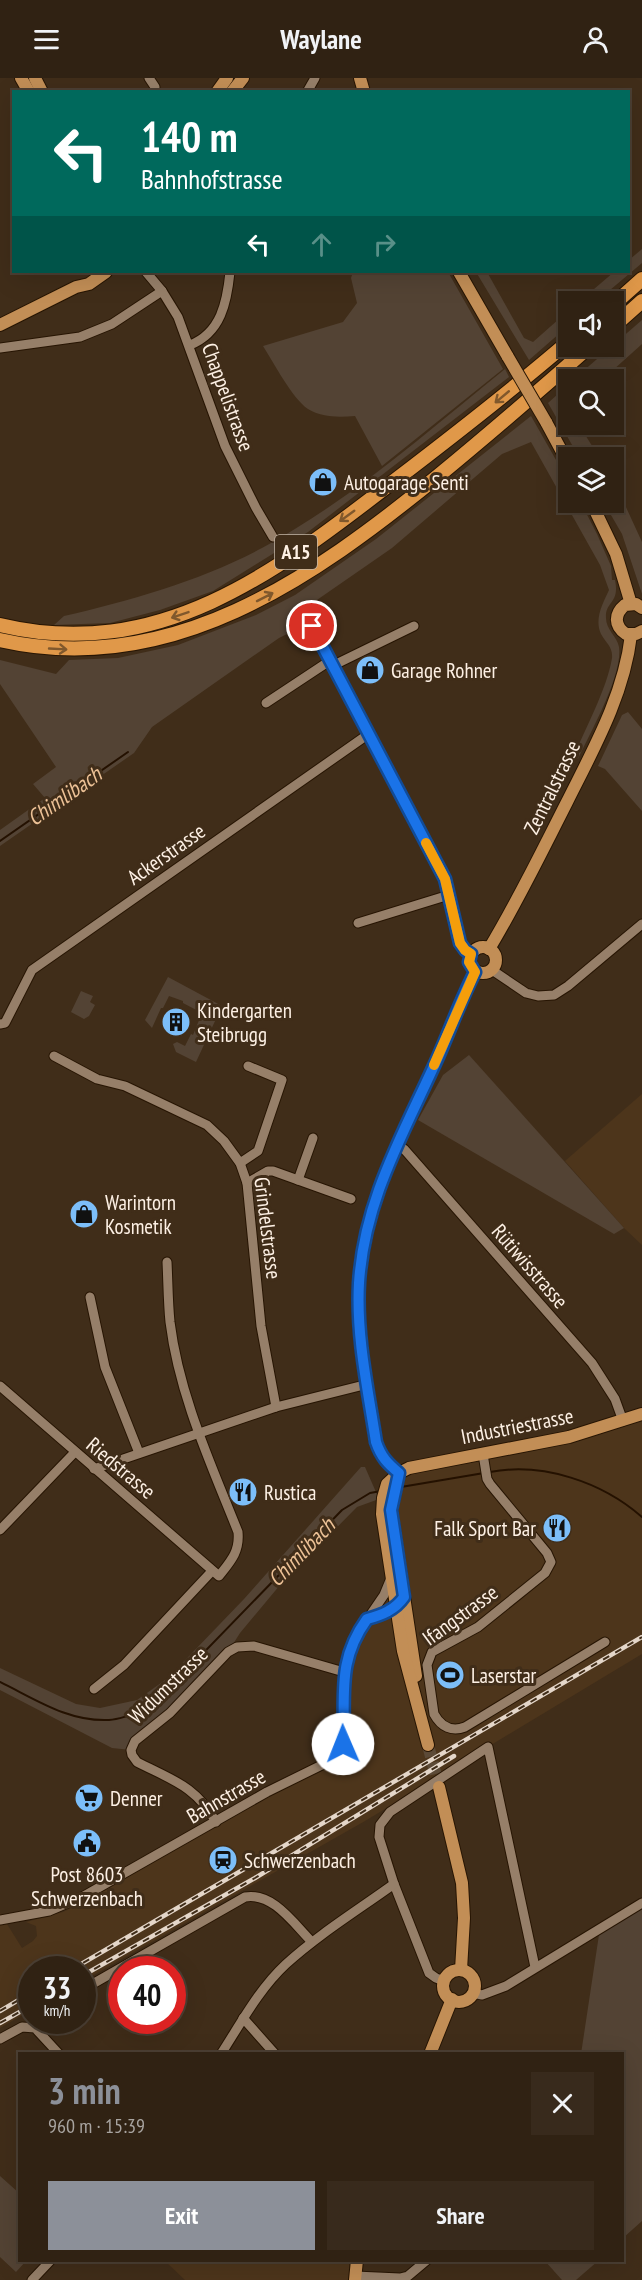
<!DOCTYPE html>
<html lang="en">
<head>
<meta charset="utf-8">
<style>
	:root { --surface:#302213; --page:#382a1c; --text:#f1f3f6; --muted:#a8a4a0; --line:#4b3f33; --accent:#8c9099 }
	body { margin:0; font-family:"PT Sans Narrow",sans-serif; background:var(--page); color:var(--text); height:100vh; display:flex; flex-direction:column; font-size:22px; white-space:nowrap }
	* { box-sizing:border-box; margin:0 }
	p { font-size:20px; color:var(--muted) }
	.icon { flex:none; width:33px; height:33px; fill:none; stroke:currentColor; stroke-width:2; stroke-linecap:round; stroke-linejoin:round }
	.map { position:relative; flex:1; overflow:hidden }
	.sheet { position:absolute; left:18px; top:1974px; width:606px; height:210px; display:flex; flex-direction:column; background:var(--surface); border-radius:0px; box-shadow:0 6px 24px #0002,0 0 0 2px var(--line) }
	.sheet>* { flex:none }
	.top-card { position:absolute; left:12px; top:12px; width:618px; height:183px; border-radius:0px; box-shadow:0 6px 24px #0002,0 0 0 2px var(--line); background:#00695c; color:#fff; overflow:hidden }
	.tools { position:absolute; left:558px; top:213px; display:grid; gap:12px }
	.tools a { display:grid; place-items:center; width:66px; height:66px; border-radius:0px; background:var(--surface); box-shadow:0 6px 24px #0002,0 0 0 2px var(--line); font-size:30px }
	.speed { position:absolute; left:18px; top:1878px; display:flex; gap:12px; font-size:30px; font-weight:700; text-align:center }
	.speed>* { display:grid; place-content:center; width:78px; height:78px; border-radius:50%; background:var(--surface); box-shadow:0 6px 24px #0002,0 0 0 2px var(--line); line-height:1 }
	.speed small { font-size:15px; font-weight:400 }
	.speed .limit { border:9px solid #d22; background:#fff; color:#111 }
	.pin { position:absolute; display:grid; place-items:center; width:51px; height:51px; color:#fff; margin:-26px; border:3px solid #fff; border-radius:50%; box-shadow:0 2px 6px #0007 }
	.me { position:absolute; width:66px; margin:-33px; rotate:359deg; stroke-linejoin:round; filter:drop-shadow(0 0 4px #0008) }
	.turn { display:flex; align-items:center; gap:21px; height:126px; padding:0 30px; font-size:27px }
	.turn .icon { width:78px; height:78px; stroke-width:2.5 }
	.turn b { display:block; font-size:42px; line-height:51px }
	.lanes { display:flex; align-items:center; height:57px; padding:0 30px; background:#0003; justify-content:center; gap:30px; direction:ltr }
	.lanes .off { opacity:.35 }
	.round { display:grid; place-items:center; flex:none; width:63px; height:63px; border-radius:0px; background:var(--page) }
	.overview { display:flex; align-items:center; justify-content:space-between; height:102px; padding:0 30px }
	h1 { font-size:36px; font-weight:600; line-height:45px; color:var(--accent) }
	.button { display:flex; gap:12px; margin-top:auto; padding:12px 30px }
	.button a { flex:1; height:69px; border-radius:0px; background:var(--accent); color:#fff; font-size:24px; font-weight:600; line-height:69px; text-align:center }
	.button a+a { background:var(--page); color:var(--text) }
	header { display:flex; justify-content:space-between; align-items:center; height:78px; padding:0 30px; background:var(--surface); font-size:27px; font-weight:600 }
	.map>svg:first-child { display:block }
	.built { fill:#4d351b }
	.green { fill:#534334 }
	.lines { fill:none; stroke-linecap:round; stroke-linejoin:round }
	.stream { stroke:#241100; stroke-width:2 }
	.major-tunnel { stroke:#5c4a37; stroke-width:12; stroke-dasharray:12 6; stroke-linecap:butt }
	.minor-casing { stroke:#271503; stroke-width:11 }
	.major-casing { stroke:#271503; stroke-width:14 }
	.highway-casing { stroke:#271503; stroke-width:16 }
	.minor { stroke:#967f69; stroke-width:9 }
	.major { stroke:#c28e56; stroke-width:12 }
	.highway { stroke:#e09849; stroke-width:14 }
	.rail-casing { stroke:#e4d6c9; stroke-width:4.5 }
	.rail { stroke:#402d19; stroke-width:2; stroke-dasharray:7; stroke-linecap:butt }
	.major-bridge-casing { stroke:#271503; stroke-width:14; stroke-linecap:butt }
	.major-bridge { stroke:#c28e56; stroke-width:12 }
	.oneway { stroke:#80582c }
	.route-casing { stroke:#114b97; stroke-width:15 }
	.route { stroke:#1a73e8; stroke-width:10 }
	.slow { stroke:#f59e0b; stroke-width:10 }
	.labels { text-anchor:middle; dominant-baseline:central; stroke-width:6; stroke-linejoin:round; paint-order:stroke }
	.shield { fill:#402d19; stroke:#c4b6a7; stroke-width:1.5 }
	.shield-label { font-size:20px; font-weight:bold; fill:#fdf0e4 }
	.street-label { font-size:21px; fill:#fdf0e4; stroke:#402d19 }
	.poi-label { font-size:21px; fill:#fdf0e4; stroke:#402d19; text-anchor:start }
	.water-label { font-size:22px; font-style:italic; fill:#ecc196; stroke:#402d19 }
</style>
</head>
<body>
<header><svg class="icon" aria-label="menu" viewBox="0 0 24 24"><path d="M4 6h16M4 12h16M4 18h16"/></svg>Waylane<svg class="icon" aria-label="person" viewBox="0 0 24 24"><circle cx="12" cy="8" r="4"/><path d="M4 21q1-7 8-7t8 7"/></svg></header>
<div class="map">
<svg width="642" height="2202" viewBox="0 0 642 2202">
	<rect width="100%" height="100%" fill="#402d19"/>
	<g class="built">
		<path d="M 642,1016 L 642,1167 L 624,1150 L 565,1083 Z"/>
		<path d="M 642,1336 L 642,1576 L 365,1743 L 83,1903 L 82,1892 L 32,1892 L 31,1932 L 0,1950 L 0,1835 L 22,1870 L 33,1863 L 37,1858 L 36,1848 L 26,1844 L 63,1834 L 90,1821 L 273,1714 L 328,1690 L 336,1685 L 342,1678 L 352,1675 L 337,1667 L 338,1608 L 343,1581 L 350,1561 L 359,1543 L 383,1513 L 386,1507 L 399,1395 Z"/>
		<path d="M 165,2183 L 354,2183 L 351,2202 L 185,2202 Z"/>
	</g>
	<g class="green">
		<path d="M 642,171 L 642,185 L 597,223 L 580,223 L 614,194 L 628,194 L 629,182 Z"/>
		<path d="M 353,194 L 448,194 L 503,291 L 382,388 L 355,338 C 340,339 322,340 308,331 C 292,320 274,285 263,268 L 343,244 L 357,225 L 351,200 Z"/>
		<path d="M 476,194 L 487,194 L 524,260 L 533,264 L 568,233 L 568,248 L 529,282 Z"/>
		<path d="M 642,242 L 642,266 L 603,301 L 574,301 Z"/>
		<path d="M 505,291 L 509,299 L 308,454 L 213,513 L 160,532 L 110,545 L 54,547 L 64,538 C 132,522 200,503 262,470 C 351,422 427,354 505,291 Z"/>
		<path d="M 568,307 L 568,346 L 579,347 L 599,379 L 579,379 L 548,325 Z"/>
		<path d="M 531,338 L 568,403 L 568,424 L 581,425 L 597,456 L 611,488 L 612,502 L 615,502 C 620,526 605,523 606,540 C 606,552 617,558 619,569 C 623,597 590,655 578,681 L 573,680 C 585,651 607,611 612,580 C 613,569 606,565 601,556 C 594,541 603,525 609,512 L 600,487 L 531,364 L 502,376 L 392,470 L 314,524 L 293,531 L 305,550 L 295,552 L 279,560 L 152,649 L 134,675 L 0,768 L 0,752 L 45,720 L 33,706 L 56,689 L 0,606 L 0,582 L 56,596 L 69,582 L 118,580 L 178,567 L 256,537 L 295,517 L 376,461 Z"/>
		<path d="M 614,403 L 642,464 L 642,516 L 622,456 L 604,425 L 614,424 Z"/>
		<path d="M 628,634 L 642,651 L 642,733 L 605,691 L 598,688 L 622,637 Z"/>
		<path d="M 168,899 L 222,928 L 196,984 L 176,974 L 173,966 L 177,964 L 185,968 L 191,956 L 193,957 L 202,935 L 183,925 L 183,923 L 169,918 L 163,930 L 161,930 L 152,950 L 145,942 Z"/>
		<path d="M 81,913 L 93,918 L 90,924 L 95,927 L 89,938 L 84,941 L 71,934 Z"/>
		<path d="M 469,977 L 624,1150 L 614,1156 L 418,1042 L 443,997 Z"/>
		<path d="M 361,1389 L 365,1389 L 379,1421 L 357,1429 L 280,1507 L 240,1555 L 228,1574 L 131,1672 L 112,1670 L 0,1612 L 0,1590 L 76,1626 L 100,1630 L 137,1622 L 168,1600 L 244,1521 Z"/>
		<path d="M 642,1825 L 642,2143 L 623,2160 L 622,1976 L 581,1976 L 600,1850 Z"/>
		<path d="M 0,2098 L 19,2115 L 20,2182 L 26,2183 L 16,2194 L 0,2179 Z"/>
		<path d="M 545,2183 L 598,2183 L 576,2202 L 562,2202 Z"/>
	</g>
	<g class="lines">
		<g class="stream">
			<path d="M 0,763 L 128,674"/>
			<path d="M 490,1394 C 543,1384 602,1404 642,1439"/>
			<path d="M 401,1409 L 484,1395"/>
			<path d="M 0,1604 C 35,1621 68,1644 109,1642 C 123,1641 137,1635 150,1630 L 342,1432 L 370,1415 L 381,1413"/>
		</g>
		<path class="major-tunnel" d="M 428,1667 L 439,1709"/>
		<g class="minor-casing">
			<g id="minor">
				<path d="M 149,0 L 155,9 L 154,14"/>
				<path d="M 307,14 L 315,0"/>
				<path d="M 146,194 L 162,213 L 178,239 L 225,368 L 256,430 L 273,459"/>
				<path d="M 190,267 C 221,255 227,224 230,194"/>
				<path d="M 0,270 L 80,259 L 112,246 L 162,213"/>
				<path d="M 312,548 L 445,801 L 460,865 L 465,872 L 471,876"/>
				<path d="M 334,587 L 414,548"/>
				<path d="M 266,625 L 331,582"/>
				<path d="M 358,845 L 449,817"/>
				<path d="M 492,892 L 526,915 L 538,918 L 554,917 L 568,908 L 642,846"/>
				<path d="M 0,946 L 5,945 L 32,892 L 370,655"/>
				<path d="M 54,978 L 97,1001 L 125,1008 L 207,1047 L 224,1063 L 240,1085 L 247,1105 L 261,1248 L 276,1329"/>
				<path d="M 396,1066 L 404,1071 L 592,1285 L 615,1321 L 623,1343"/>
				<path d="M 240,1085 L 258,1073 L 282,1002 L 248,988"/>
				<path d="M 298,1102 L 313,1060"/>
				<path d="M 247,1105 L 268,1093 L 273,1093 L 351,1121"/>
				<path d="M 90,1219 L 105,1289 L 139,1375"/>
				<path d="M 0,1308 L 219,1498 C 230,1484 240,1474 238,1454 C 211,1386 179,1317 170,1244 C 168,1224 168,1204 167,1184"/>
				<path d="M 483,1376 L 487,1401 L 490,1406 L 547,1475 L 551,1484 L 545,1495 L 478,1549 L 432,1574 L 427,1587 L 434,1636 C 441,1649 452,1654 465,1649 L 605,1564"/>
				<path d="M 94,1391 L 276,1329 L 368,1306"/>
				<path d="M 0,1452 L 75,1374"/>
				<path d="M 367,1541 L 383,1537 L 399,1525"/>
				<path d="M 94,1611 L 124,1587 L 212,1493"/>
				<path d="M 216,1744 C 196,1708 172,1702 137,1684 L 132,1677 L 131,1672 L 135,1663 L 170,1635 L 228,1574 L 237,1569 L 254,1568 L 344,1594"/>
				<path d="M 0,1842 L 49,1833 L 84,1818 L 267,1714 L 336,1680 L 343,1666 L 343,1607 L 349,1576 L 358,1555 L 384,1517 L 391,1500"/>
				<path d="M 444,1903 L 436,1900 L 429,1895 L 394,1806 L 379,1759 L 380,1747 L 390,1734 L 488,1669 L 535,1889"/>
				<path d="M 82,1912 L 245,1819 C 273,1814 294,1846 312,1864"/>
				<path d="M 473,1915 L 482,1917 L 506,1908 L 642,1825"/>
				<path d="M 243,1940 L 275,1976"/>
				<path d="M 0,1961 L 22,1949 L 35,1950 L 59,1976"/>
				<path d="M 221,1976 C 241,1945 259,1911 286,1886 C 319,1856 358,1832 394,1806"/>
				<path d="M 355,2198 L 400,2200 L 408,2198 L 427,2182"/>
				<path d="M 32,2202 L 51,2182"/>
			</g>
		</g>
		<g class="major-casing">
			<g id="major">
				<path d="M 21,0 L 29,14"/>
				<path d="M 35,0 L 42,14"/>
				<path d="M 360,0 L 364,14"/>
				<path d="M 217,14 L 227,0"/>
				<path d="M 232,14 L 243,0"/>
				<path d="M 459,194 L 508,279"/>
				<path d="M 0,247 L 76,209 L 89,206 L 106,194"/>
				<path d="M 546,344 L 568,385"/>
				<path d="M 591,424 L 616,476 L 631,526"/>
				<path d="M 642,530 L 636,526 L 625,527 C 614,536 614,548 626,556 L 636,556 L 642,553"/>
				<circle cx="483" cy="882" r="13"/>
				<path d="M 489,871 C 518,823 542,773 567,724 C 594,670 624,617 631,557"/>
				<path d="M 399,1395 C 388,1386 381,1379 376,1364 C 368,1312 356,1258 359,1205 C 364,1125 402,1057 435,986 C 449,956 459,923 475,894"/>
				<path d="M 399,1395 L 391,1432 L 416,1598"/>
				<path d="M 428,1667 L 403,1573 L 382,1436 L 383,1420 L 387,1406 L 399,1395 L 409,1390 L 569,1359 L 642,1336"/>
				<path d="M 439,1709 L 462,1805 L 464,1840 L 461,1892"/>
				<circle cx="459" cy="1908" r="16"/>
				<path d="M 430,1976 L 452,1921"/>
				<path d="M 355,2202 L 357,2182"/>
			</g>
		</g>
		<g class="highway-casing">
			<g id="highway">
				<path d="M 614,226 L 642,201"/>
				<path d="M 614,248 L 642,223"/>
				<path d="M 0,547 C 159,585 276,494 394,403 C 453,358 512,312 568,264"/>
				<path d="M 0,562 C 170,601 313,500 438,398 C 489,356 540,312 590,268"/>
			</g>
		</g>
		<use href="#minor" class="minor"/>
		<use href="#major" class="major"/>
		<use href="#highway" class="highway"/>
		<g class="rail-casing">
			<g id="rail">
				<path d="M 71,1892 L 642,1559"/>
				<path d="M 82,1898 L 255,1800 L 454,1678"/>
				<path d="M 0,1933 L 32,1914"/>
				<path d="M 0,1945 L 32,1927"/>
			</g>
		</g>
		<use href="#rail" class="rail"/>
		<g class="major-bridge-casing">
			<path id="major-bridge" d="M 508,279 L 546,344"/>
		</g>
		<use href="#major-bridge" class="major-bridge"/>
	</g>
	<defs><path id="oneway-shaft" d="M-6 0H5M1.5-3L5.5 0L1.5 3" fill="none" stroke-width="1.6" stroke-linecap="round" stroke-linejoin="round" transform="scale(1.5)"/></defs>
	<g class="oneway">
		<use href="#oneway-shaft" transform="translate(502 319) rotate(140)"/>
		<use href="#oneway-shaft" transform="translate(347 438) rotate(144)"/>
		<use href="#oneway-shaft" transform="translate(265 519) rotate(-27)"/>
		<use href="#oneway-shaft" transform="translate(180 537) rotate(161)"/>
		<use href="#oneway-shaft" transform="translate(58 571) rotate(3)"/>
	</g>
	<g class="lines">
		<g class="route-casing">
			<path id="route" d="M 312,548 L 445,801 L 460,865 L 465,872 L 471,876 L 469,884 L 475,894 C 459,925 448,958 433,990 C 400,1062 364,1125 359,1205 C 356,1258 368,1312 376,1364 C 381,1379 388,1386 399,1395 L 391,1432 L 404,1519 C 395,1532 382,1537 367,1541 C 336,1584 346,1618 343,1666"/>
		</g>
		<use href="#route" class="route"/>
		<path class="slow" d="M 426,765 L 445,801 L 460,865 L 465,872 L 471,876 L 469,884 L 475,894 L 434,987"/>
	</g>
	<defs>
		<g id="shop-disc" transform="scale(1.5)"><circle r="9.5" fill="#7cbef9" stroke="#402d19"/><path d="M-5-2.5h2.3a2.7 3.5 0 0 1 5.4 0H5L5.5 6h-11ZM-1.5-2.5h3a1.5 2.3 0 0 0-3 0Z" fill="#111"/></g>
		<g id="building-disc" transform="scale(1.5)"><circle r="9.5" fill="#7cbef9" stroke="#402d19"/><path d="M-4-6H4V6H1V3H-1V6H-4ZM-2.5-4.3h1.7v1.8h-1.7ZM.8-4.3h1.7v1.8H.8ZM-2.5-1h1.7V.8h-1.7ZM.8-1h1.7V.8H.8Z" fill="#111"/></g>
		<g id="restaurant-disc" transform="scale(1.5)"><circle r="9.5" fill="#7cbef9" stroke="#402d19"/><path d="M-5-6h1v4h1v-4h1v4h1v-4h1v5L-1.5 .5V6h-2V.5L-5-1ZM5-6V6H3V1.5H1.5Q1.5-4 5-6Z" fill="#111"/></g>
		<g id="stadium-disc" transform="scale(1.5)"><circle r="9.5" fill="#7cbef9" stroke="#402d19"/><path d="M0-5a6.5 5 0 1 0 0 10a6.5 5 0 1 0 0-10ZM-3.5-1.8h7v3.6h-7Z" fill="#111"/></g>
		<g id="supermarket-disc" transform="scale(1.5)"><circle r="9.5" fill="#7cbef9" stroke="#402d19"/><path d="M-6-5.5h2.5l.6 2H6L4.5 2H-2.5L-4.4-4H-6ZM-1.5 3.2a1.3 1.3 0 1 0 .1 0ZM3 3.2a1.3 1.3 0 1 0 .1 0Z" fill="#111"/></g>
		<g id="civic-disc" transform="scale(1.5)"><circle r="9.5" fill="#7cbef9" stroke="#402d19"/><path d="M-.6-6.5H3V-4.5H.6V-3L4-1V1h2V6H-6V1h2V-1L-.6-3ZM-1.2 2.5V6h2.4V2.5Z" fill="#111"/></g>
		<g id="station-disc" transform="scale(1.5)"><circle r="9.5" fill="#7cbef9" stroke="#402d19"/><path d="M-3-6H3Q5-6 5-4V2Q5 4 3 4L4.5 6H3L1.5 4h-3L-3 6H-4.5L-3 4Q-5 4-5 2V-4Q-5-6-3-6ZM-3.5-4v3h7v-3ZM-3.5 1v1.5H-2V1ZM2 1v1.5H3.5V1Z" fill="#111"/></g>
	</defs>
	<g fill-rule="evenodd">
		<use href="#shop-disc" x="323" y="404"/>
		<use href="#shop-disc" x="370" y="592"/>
		<use href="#building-disc" x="176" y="944"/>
		<use href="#shop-disc" x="84" y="1136"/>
		<use href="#restaurant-disc" x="243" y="1414"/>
		<use href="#restaurant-disc" x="557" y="1450"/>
		<use href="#stadium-disc" x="450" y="1597"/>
		<use href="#supermarket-disc" x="89" y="1720"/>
		<use href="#civic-disc" x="87" y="1765"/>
		<use href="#station-disc" x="223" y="1782"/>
	</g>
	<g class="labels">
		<rect class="shield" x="275" y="457" width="42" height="34" rx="4.5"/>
		<g class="shield-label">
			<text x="296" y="474">A15</text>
		</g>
		<g class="street-label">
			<text transform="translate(228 319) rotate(70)">Chappelistrasse</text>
			<text transform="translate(552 709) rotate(-64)">Zentralstrasse</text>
			<text transform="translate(166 776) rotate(-35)">Ackerstrasse</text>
			<text transform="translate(268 1150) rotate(83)">Grindelstrasse</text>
			<text transform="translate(530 1188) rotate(49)">Rütiwisstrasse</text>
			<text transform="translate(517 1348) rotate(-11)">Industriestrasse</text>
			<text transform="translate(121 1390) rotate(40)">Riedstrasse</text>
			<text transform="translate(460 1537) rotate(-36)">Ifangstrasse</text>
			<text transform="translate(168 1607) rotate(-44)">Widumstrasse</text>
			<text transform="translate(226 1718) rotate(-30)">Bahnstrasse</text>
		</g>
		<g class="poi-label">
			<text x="344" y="404">Autogarage Senti</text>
			<text x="391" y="592">Garage Rohner</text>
			<text x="197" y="932">Kindergarten<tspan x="197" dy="24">Steibrugg</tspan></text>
			<text x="105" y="1124">Warintorn<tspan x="105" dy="24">Kosmetik</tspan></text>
			<text x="264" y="1414">Rustica</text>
			<text x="536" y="1450" text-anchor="end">Falk Sport Bar</text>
			<text x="471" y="1597">Laserstar</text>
			<text x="110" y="1720">Denner</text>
			<text x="244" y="1782">Schwerzenbach</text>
			<text x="87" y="1796" text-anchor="middle">Post 8603<tspan x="87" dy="24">Schwerzenbach</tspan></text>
		</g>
		<g class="water-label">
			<text transform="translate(64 718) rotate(-35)">Chimlibach</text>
			<text transform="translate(301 1474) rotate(-46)">Chimlibach</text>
		</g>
	</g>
</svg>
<div class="tools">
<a><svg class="icon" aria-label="sound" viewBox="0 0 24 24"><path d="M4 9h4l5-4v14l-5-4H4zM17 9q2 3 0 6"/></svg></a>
<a><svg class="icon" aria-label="search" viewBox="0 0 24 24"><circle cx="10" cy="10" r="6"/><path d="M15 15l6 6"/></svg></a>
<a><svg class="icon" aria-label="layers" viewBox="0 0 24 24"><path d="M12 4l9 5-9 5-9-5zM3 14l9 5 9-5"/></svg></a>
</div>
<div class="speed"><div>33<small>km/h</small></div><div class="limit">40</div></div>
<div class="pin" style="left:312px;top:548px;background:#d93025"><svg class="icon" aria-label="arrive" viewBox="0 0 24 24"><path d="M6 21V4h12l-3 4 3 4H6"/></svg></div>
<svg class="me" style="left:343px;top:1666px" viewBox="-20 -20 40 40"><circle r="19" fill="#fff"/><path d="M0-13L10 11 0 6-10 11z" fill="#1a73e8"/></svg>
<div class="top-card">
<div class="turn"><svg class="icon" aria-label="left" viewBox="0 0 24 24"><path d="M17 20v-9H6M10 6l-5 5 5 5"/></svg><div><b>140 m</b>Bahnhofstrasse</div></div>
<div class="lanes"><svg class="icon" aria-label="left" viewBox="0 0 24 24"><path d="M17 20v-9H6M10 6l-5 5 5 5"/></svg><svg class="icon off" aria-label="ahead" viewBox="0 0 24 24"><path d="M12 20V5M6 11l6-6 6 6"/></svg><svg class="icon off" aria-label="right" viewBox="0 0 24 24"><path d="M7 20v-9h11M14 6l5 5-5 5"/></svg></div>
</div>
<section class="sheet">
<div class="overview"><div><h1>3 min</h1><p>960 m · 15:39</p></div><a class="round"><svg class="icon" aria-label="close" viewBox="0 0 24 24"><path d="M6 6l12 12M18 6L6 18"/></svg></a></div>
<div class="button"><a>Exit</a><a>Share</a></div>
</section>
</div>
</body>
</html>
